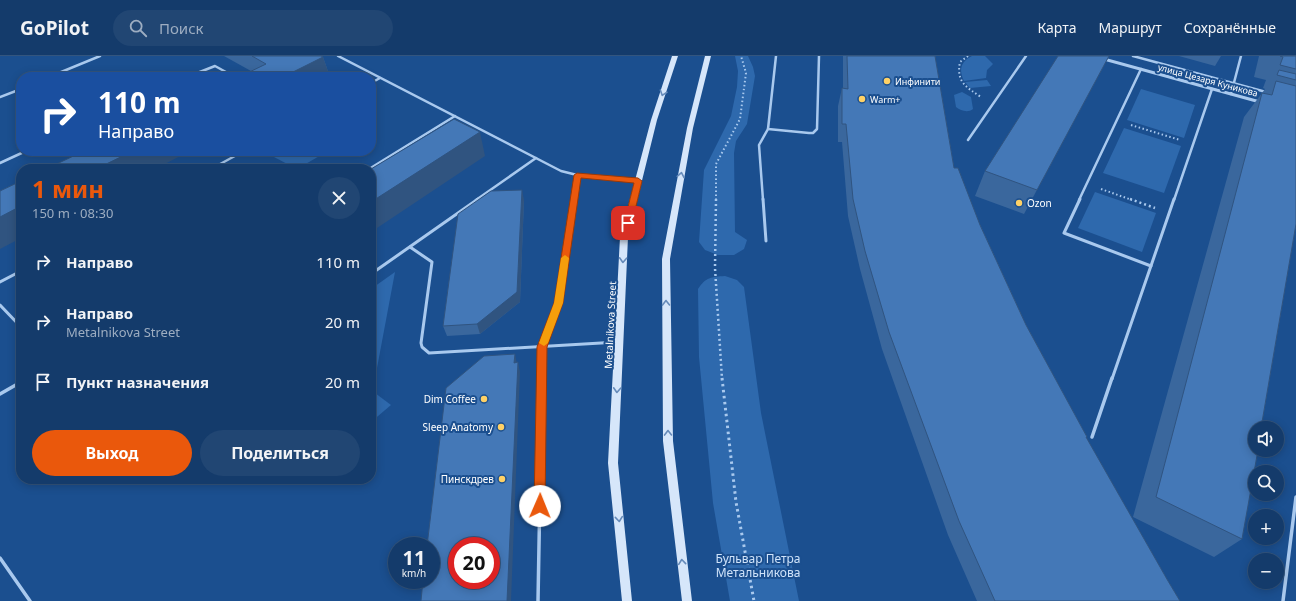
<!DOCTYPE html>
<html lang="ru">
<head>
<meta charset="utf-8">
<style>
	:root { --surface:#143b6b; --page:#214673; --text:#f1f3f6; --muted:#9dadc1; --line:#33557e; --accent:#ea580c }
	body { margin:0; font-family:"Noto Sans",sans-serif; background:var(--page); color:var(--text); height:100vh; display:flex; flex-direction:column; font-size:15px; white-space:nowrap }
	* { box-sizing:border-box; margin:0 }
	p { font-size:13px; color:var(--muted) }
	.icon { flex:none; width:22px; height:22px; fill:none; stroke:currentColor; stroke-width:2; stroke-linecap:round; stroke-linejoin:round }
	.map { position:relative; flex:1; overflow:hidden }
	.details { position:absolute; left:16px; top:108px; width:360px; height:320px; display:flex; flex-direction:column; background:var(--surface); border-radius:16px; box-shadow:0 2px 10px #0003,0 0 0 1px var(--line) }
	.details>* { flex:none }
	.guide { position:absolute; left:16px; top:16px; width:360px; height:84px; border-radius:16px; box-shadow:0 2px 10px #0003,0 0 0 1px var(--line); background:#1a4fa0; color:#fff; overflow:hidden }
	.tools { position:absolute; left:1248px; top:365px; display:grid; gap:8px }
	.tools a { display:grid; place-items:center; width:36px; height:36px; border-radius:50%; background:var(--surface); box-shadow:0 2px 10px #0003,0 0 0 1px var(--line); font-size:20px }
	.speed { position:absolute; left:388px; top:481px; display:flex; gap:8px; font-size:20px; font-weight:700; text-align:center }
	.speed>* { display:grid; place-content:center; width:52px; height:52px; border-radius:50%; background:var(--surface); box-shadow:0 2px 10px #0003,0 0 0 1px var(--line); line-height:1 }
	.speed small { font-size:10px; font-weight:400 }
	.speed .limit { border:6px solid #d22; background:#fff; color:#111 }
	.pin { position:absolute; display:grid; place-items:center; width:34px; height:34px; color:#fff; margin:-17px; border-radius:8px; box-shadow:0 2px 6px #0006 }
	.me { position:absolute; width:44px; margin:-22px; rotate:1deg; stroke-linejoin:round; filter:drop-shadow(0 0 3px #0008) }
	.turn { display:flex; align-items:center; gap:14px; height:84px; padding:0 16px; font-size:18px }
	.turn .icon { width:52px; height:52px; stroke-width:2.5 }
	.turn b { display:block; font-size:28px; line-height:34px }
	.round { display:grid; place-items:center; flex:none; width:42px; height:42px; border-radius:21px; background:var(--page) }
	.overview { display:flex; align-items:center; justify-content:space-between; height:68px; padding:0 16px }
	h1 { font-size:24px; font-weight:700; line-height:30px; color:var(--accent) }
	.cta { display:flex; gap:8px; margin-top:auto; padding:8px 16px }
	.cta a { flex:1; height:46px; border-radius:24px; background:var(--accent); color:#fff; font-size:16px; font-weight:700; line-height:46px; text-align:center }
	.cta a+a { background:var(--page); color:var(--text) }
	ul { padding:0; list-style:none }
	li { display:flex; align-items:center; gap:12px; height:60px; padding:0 16px }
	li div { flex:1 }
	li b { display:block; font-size:15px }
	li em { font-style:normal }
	header { display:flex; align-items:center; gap:24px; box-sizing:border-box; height:56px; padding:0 20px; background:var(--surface); border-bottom:1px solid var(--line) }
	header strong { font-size:19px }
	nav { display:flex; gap:22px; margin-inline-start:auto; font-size:14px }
	.search { width:280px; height:36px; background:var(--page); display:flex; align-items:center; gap:10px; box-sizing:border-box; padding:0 14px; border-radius:22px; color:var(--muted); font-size:15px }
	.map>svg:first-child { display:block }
	.green { fill:#2e69ad }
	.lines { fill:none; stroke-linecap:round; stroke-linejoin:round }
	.path-far2 { stroke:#a9c9ee; stroke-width:2; stroke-dasharray:1.5 2.5; stroke-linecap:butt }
	.path-far1 { stroke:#a9c9ee; stroke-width:2.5; stroke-dasharray:2 3; stroke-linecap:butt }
	.path { stroke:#a9c9ee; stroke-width:3; stroke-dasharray:2.5 3.5; stroke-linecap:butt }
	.lane-far2 { stroke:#a9c9ee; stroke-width:2.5 }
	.lane-far1 { stroke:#a9c9ee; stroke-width:3 }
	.lane { stroke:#a9c9ee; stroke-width:3.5 }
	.street { stroke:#a9c9ee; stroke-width:3 }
	.secondary { fill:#d6e6fa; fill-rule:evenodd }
	.wall { fill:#3a679d }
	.shaded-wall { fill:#305480 }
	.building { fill:#4478b7; stroke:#305480; fill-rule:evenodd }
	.oneway { stroke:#668bba }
	.route { fill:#ea580c; stroke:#983908 }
	.slow { fill:#f59e0b }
	.poi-dot { fill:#ffd166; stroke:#1b4f8f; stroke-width:1.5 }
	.labels { text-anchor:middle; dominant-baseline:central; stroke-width:4; stroke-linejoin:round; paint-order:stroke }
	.far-street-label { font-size:9px; fill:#fff; stroke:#1b4f8f }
	.far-poi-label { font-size:9px; fill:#fff; stroke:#1b4f8f; text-anchor:start }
	.poi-label { font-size:10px; fill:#fff; stroke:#1b4f8f; text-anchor:end }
	.street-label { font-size:10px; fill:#fff; stroke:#1b4f8f }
	.near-park-label { font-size:12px; fill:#cfe3fa; stroke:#1b4f8f }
</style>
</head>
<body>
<header>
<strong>GoPilot</strong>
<div class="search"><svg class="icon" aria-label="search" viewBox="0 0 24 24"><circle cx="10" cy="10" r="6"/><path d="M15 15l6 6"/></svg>Поиск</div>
<nav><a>Карта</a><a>Маршрут</a><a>Сохранённые</a></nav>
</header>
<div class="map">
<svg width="1296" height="545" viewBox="0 0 1296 545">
	<rect width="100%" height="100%" fill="#1b4f8f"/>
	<g class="green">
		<path d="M 735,0 L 748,0 L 753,11 L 755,20 L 747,68 L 736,85 L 734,97 L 735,176 L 747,184 L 744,193 L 734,199 L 718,199 L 705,194 L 699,186 L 704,114 L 731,60 L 737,31 L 738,15 Z"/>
		<path d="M 972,0 L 985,0 L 993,8 L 987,14 L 986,22 L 964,25 C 959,14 960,6 972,0 Z"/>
		<path d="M 987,24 L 991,30 L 970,32 L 965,26 Z"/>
		<path d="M 1141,33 L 1195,49 L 1184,82 L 1127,64 Z"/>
		<path d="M 962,36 L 971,41 L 973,53 C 968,57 961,55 956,51 L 954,39 Z"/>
		<path d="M 1124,72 L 1181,90 L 1164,137 L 1103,117 Z"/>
		<path d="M 284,95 L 328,95 L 297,113 L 274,101 Z"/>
		<path d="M 1095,136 L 1156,157 L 1142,196 L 1078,172 Z"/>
		<path d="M 395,216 L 377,312 L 371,308 L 371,233 Z"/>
		<path d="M 725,220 L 737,224 L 744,231 L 761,357 L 799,545 L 730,545 L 713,447 L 699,301 L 698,233 C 706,221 711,221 725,220 Z"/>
		<path d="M 371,334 L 391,349 L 371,366 Z"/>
	</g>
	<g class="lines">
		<g class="path-far2">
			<path d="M 968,0 L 960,6 C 956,26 966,31 981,41"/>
			<path d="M 1131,69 L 1180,84"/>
			<path d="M 1101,133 L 1132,144"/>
			<path d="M 716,144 L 716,108 L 740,63 L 746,17 L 741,0"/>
		</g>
		<g class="path-far1">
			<path d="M 716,143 L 715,212 L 722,323"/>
			<path d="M 1130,143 L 1155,152"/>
		</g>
		<path class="path" d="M 722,322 L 736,446 L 754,545"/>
		<g class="lane-far2">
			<path d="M 338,0 L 561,115 L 577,119 L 639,125"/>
			<path d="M 776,0 L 768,73 L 809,77 L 813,77 L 817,73 L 819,0"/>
			<path d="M 1133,0 L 1266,36"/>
			<path d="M 49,21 L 100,0"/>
			<path d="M 187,21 L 215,10 L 235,21"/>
			<path d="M 371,27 L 380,22"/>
			<path d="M 1231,38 L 1241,0"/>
			<path d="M 0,41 L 21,33"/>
			<path d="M 968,84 L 1026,0"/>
			<path d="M 0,107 L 26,95"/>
			<path d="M 211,113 L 244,95"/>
			<path d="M 369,113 L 455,60"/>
			<path d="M 476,144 L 536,102"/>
			<path d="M 573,144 L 577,119"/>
			<path d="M 763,144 L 759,89 L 768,73"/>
			<path d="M 1079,144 L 1141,13"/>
			<path d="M 1174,144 L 1212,33"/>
		</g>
		<g class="lane-far1">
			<path d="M 763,143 L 766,185"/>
			<path d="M 1080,143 L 1064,177 L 1151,210"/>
			<path d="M 410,191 L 432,206 L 421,287 L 422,291 L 429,297 L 618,286"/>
			<path d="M 371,218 L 478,143"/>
			<path d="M 0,226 L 21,215"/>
			<path d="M 0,249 L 21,271"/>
			<path d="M 541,323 L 542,291 L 558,247 L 573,143"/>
			<path d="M 1112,323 L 1174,143"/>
		</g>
		<g class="lane">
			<path d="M 0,338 L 21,326"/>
			<path d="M 1092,381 L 1112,322"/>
			<path d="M 0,502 L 30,545"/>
			<path d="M 538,545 L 542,322"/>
			<path d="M 1283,545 L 1296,441"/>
		</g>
		<path class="street" d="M 1093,0 L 1260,46"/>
		<g class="secondary">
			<path d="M 672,0 L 678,0 L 657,64 L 628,181 L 618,407 L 632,545 L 622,545 L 608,407 L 620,181 L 651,64 Z"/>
			<path d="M 705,0 L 711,0 L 693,72 L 670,203 L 673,385 L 692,545 L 682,545 L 663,385 L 662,203 L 687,72 Z"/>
		</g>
	</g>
	<g class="wall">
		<path d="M 224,0 L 321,0 L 323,1 L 330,21 L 239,21 L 251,15 Z"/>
		<path d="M 843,0 L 935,0 L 954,112 L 1026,269 L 1087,381 L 1086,382 L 1168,525 L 1180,545 L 977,545 L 948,479 L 882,293 L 860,213 L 848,160 L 842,86 L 838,86 L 838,50 L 842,32 L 843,32 Z"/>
		<path d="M 1109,0 L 1024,158 L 975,140 L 985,115 Z"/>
		<path d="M 1179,0 L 1221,0 L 1215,10 Z"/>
		<path d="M 1259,0 L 1296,0 L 1296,168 L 1242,483 L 1214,501 L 1133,461 L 1244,61 L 1265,33 L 1263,32 L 1266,24 L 1254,21 Z"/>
		<path d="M 524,144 L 520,246 L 480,278 L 447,280 L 443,270 Z"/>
	</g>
	<g class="shaded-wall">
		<path d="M 323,1 L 330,21 L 283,21 Z"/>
		<path d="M 480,76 L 485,100 L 371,176 L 371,146 Z"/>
		<path d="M 133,95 L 190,95 L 155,113 L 96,113 Z"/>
		<path d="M 522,134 L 524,144 L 520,246 L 480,278 L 477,268 Z"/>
		<path d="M 21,150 L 21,182 L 0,193 L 0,161 Z"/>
		<path d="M 515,298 L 517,308 L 514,307 Z"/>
		<path d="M 518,306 L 520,316 L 511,545 L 507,545 Z"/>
	</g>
	<g class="building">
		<path d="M 252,0 L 321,0 L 323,1 L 283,21 L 239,21 L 266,8 Z"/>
		<path d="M 847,0 L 935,0 L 954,112 L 958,112 L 980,169 L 1026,269 L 1087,381 L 1086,381 L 1168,525 L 1180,545 L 995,545 L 959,465 L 889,276 L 865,195 L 853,143 L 846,68 L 842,68 L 842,32 L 848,33 Z"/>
		<path d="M 1058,0 L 1109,0 L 1037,134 L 985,115 Z"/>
		<path d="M 1280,0 L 1296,0 L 1296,13 L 1280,9 L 1283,1 Z"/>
		<path d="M 1279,14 L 1296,18 L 1296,24 L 1277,19 Z"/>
		<path d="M 1276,25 L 1296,30 L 1296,168 L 1261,372 L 1255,372 L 1255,394 L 1258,394 L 1242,483 L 1156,441 L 1262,37 L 1272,39 Z"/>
		<path d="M 454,63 L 480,76 L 371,146 L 371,113 Z"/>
		<path d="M 84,95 L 133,95 L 96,113 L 46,113 Z"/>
		<path d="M 21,125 L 21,150 L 0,161 L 0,135 Z"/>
		<path d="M 522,134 L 517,236 L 477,268 L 443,270 L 458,158 L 491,135 Z"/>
		<path d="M 515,298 L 514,307 L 518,306 L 507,545 L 421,545 L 423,524 L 431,524 L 431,490 L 427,490 L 446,332 L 484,300 ZM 457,490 L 491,490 L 491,524 L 457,524 Z"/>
	</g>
	<defs><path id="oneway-chevron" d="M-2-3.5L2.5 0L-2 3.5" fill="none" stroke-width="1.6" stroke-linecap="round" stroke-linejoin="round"/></defs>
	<g class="oneway">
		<use href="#oneway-chevron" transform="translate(663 37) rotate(109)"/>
		<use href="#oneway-chevron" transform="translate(681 119) rotate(-79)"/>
		<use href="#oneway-chevron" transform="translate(623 204) rotate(93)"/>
		<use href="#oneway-chevron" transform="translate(666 247) rotate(-91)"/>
		<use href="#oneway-chevron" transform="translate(617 334) rotate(93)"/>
		<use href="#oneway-chevron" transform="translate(668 377) rotate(-91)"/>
		<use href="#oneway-chevron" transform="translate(619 463) rotate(84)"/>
		<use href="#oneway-chevron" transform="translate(682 506) rotate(-96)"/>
	</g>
	<path class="route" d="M 577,117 L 638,122 L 642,125 L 632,167 L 628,169 L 624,167 L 634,127 L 581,122 L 563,247 L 547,291 L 545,450 L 543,453 L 540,455 L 536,453 L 534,450 L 537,291 L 554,247 L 574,119 Z"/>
	<path class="slow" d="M 565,199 L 569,202 L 563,247 L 548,287 L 544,290 L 539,287 L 554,247 L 561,202 Z"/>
	<g class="poi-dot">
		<circle cx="887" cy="25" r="4"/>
		<circle cx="862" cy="43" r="4"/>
		<circle cx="1019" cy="147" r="4"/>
		<circle cx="484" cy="343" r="4"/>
		<circle cx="501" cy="371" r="4"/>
		<circle cx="502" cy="423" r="4"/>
	</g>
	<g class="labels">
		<g class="far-street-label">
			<text transform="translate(1208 24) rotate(15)">улица Цезаря Куникова</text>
		</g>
		<g class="far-poi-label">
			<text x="895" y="25">Инфинити</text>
			<text x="870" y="43">Warm+</text>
		</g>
		<g class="poi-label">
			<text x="1027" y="147" text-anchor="start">Ozon</text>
			<text x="476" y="343">Dim Coffee</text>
			<text x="493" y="371">Sleep Anatomy</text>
			<text x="494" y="423">Пинскдрев</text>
		</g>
		<g class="street-label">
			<text transform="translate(610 269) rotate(-87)">Metalnikova Street</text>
		</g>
		<g class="near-park-label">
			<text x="758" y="502">Бульвар Петра<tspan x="758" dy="14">Метальникова</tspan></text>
		</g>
	</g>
</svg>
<div class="tools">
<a><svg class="icon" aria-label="sound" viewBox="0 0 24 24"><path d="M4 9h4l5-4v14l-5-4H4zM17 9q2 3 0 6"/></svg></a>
<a><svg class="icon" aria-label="search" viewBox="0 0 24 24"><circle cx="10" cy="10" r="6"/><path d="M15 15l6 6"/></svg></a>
<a>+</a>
<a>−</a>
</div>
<div class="speed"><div>11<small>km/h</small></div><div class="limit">20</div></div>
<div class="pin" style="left:628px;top:167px;background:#d93025"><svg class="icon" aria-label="arrive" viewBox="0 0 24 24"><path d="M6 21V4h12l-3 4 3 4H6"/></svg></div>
<svg class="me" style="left:540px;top:450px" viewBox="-20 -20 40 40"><circle r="19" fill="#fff"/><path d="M0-13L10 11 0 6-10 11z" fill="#ea580c"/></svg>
<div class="guide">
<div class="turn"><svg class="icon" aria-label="right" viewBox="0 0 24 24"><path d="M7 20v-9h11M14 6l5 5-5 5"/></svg><div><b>110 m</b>Направо</div></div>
</div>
<section class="details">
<div class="overview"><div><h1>1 мин</h1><p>150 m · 08:30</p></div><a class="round"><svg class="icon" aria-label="close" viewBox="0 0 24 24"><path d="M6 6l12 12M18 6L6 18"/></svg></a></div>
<ul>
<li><svg class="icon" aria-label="right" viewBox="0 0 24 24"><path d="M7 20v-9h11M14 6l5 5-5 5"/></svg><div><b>Направо</b></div><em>110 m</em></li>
<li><svg class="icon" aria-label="right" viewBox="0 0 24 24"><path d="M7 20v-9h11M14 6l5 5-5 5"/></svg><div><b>Направо</b><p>Metalnikova Street</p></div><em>20 m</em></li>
<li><svg class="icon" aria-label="arrive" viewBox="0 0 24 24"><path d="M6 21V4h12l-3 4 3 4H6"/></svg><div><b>Пункт назначения</b></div><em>20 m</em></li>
</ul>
<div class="cta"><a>Выход</a><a>Поделиться</a></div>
</section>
</div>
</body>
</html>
